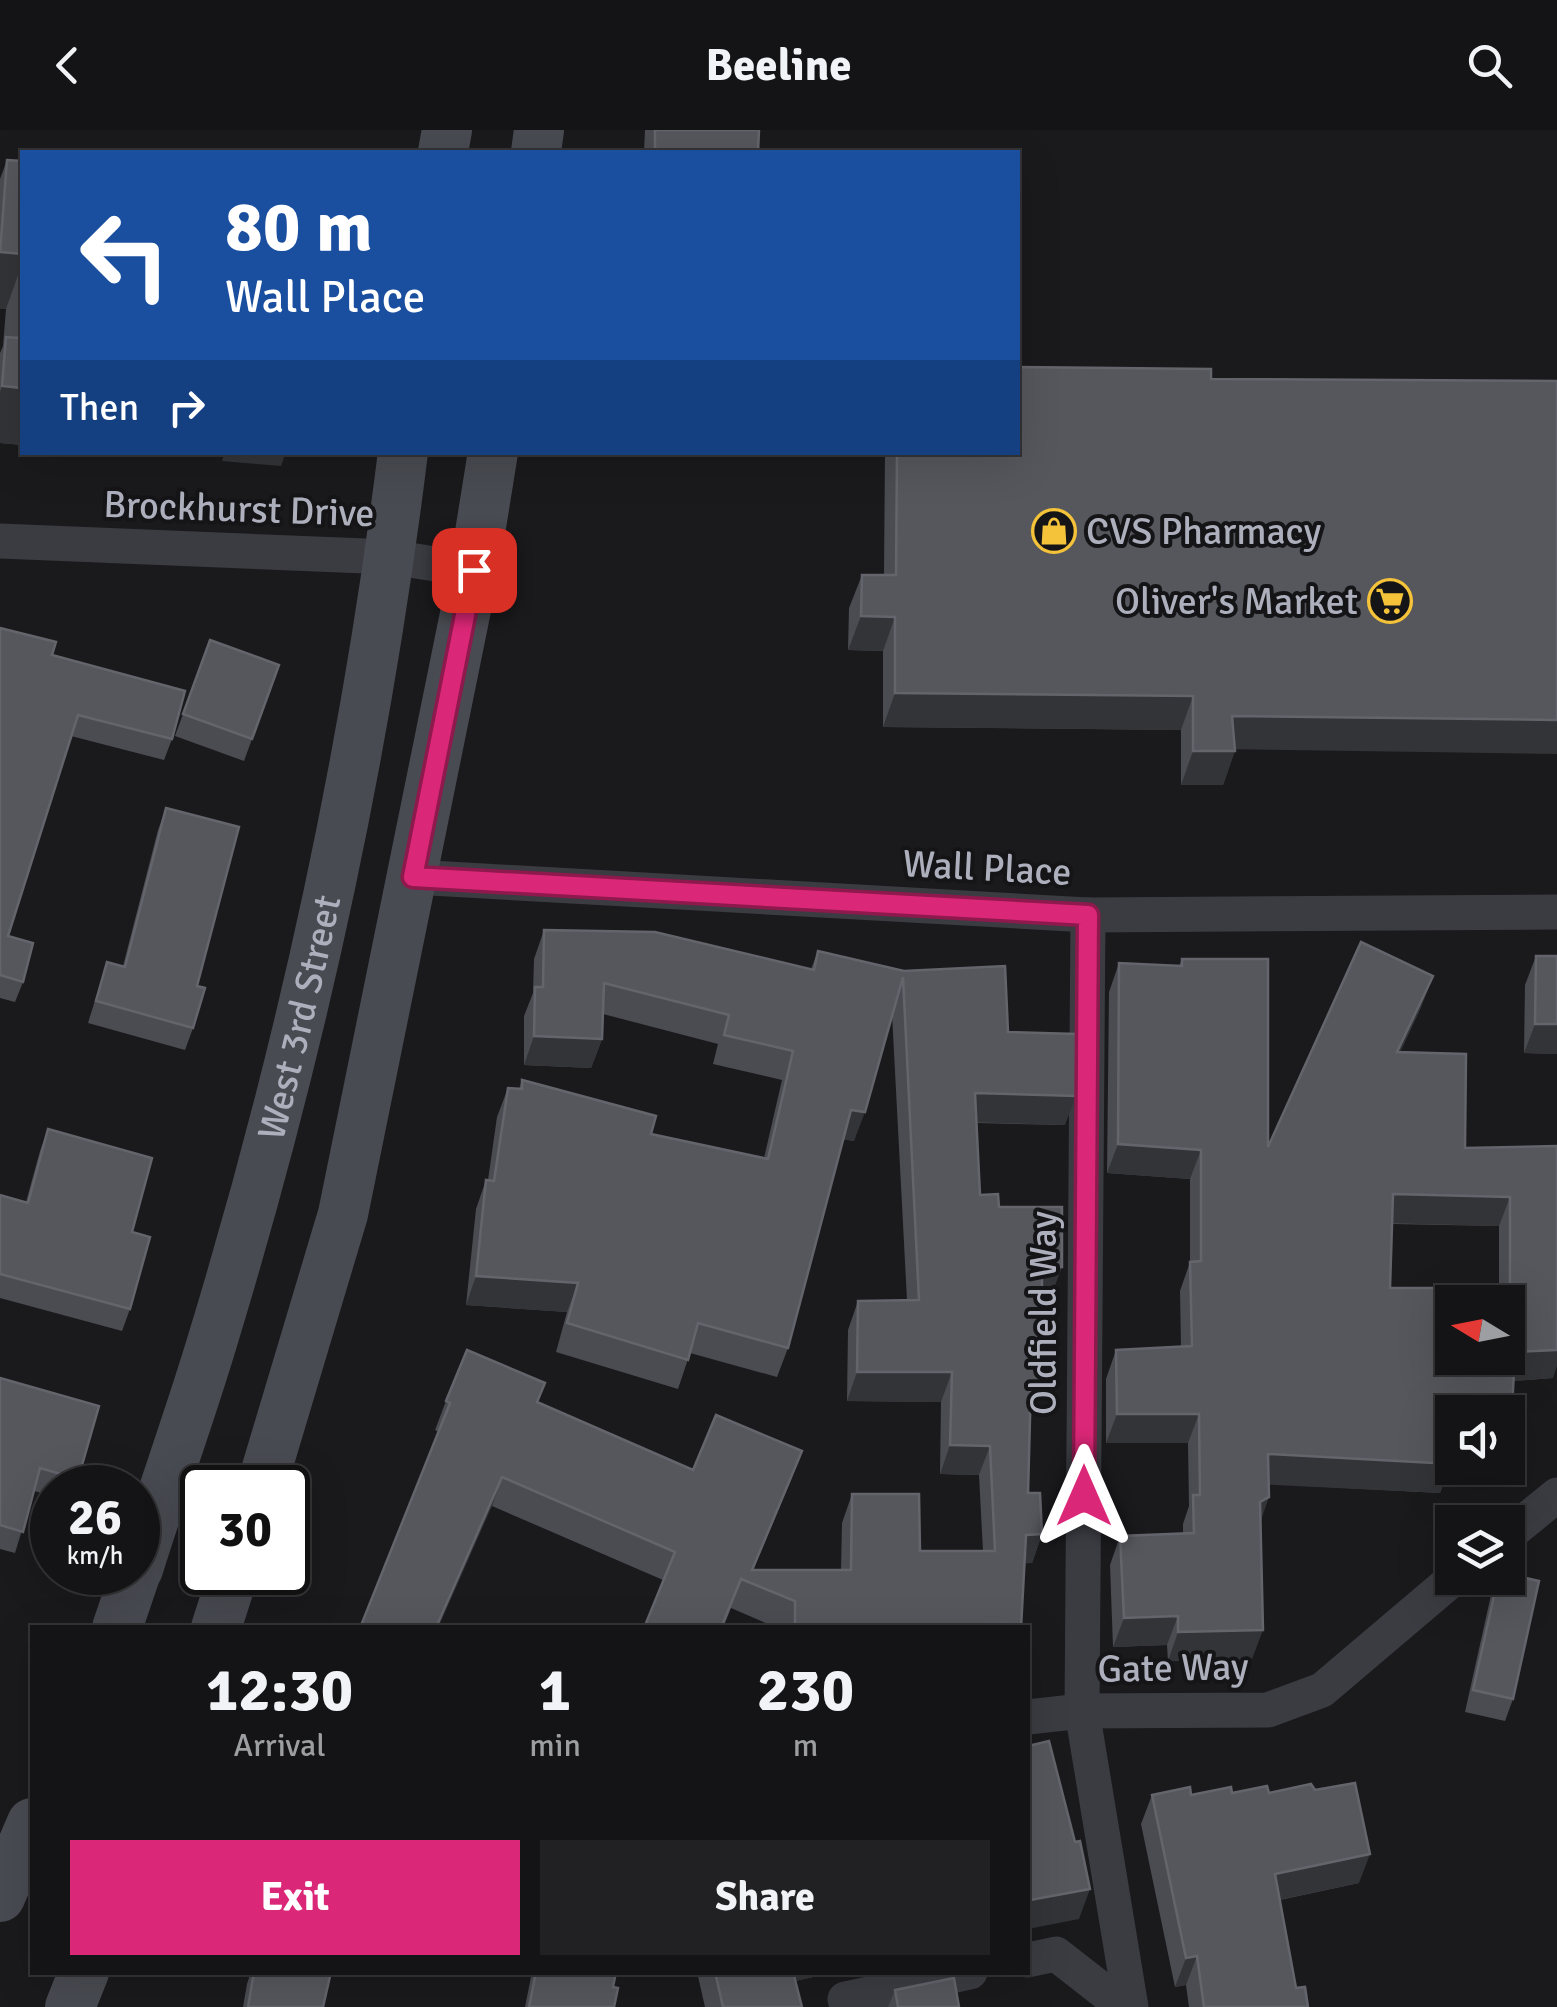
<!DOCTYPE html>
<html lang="en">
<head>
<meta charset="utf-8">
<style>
	:root { --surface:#141416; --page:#212123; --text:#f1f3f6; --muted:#9d9ea1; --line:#333335; --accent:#db2777 }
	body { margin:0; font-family:Signika,sans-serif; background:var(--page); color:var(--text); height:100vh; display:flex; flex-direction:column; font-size:38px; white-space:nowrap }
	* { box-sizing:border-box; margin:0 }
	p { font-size:32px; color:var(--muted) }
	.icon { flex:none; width:55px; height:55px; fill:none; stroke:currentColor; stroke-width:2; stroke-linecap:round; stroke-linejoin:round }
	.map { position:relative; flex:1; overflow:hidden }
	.panel { position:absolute; left:30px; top:1495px; width:1000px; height:350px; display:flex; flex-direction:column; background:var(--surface); border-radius:0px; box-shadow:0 10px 40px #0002,0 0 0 2px var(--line) }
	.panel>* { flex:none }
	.top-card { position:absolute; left:20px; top:20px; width:1000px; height:305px; border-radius:0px; box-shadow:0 10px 40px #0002,0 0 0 2px var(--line); background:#1a4fa0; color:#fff; overflow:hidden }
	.needle { width:65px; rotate:280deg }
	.fabs { position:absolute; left:1435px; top:1155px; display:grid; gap:20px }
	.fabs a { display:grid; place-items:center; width:90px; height:90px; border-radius:0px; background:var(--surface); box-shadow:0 10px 40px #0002,0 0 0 2px var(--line); font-size:50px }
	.speed { position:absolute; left:30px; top:1335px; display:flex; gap:20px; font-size:50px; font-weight:700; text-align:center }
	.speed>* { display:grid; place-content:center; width:130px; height:130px; border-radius:50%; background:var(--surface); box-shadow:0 10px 40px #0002,0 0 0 2px var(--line); line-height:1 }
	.speed small { font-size:25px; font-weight:400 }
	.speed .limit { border:5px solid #111; border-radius:15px; background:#fff; color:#111 }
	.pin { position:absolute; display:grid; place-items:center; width:85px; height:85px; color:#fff; margin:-42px; border-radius:20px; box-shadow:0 5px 15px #0006 }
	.me { position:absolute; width:110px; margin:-55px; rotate:0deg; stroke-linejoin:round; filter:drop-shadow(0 0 8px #0008) }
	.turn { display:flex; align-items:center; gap:35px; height:210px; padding:0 40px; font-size:45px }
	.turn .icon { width:130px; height:130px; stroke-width:2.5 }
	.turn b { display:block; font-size:70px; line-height:85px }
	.then { display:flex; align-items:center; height:95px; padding:0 40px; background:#0003; gap:20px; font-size:38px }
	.eta { display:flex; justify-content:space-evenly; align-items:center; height:170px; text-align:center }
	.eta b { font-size:60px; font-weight:700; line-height:70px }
	.primary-button { display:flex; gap:20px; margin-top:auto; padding:20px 40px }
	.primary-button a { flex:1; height:115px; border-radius:0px; background:var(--accent); color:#fff; font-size:40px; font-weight:700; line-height:115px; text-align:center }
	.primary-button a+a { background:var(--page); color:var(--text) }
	header { display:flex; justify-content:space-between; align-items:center; height:130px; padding:0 40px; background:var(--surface); font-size:45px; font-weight:700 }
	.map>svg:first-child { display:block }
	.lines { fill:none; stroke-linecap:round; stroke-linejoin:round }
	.minor { stroke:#3b3c42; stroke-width:35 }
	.secondary { stroke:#494b52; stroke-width:50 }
	.wall { fill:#4b4c52; fill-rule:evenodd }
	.shaded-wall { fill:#333438 }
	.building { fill:#56575d; stroke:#64656c; stroke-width:2.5; fill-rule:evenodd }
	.route-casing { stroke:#8e194d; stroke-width:25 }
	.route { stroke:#db2777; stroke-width:18 }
	.labels { text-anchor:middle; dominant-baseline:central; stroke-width:8; stroke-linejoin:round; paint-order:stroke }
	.street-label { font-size:38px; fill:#adb0bc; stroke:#151518 }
	.poi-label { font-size:38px; fill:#adb0bc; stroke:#151518; text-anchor:start }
</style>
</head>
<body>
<header><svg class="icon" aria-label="back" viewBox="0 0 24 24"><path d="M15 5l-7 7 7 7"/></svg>Beeline<svg class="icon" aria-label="search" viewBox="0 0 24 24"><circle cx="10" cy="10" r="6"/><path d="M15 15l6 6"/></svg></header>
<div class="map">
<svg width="1557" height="1877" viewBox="0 0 1557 1877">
	<rect width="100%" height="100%" fill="#1a1a1d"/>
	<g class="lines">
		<g class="minor">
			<path d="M 0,411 L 390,427 L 474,440"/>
			<path d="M 413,747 L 1088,785 L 1557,782"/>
			<path d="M 1088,785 L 1082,1581 L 1131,1877"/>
			<path d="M 1508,1405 L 1557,1365"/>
			<path d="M 1028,1587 L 1082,1581 L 1268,1580 L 1322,1560 L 1454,1448"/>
			<path d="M 1028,1830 L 1056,1824 L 1124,1877"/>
			<path d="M 847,1877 L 845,1869 L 970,1842"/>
		</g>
		<g class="secondary">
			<path d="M 443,22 L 447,0"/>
			<path d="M 536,22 L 539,0"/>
			<path d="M 261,1358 L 343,1084 L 474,440 L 493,322"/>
			<path id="s1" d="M 138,1439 C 162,1362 190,1286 213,1209 C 301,920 366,622 403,322"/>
			<path d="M 117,1498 L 136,1442"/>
			<path d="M 216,1498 L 234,1442"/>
			<path d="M 0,1767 L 32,1693"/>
			<path d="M 70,1877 L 84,1842"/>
		</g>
	</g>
	<g class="wall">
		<path d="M 645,0 L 759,0 L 758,22 L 644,22 Z"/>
		<path d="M 7,30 L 22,31 L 22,315 L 0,313 L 0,223 L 3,216 L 6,179 L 0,179 L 0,49 Z"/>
		<path d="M 885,322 L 1018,322 L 1235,620 L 1223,655 L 1181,655 L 1181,600 L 883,597 L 883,521 L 848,520 L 849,478 L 862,445 L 884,445 Z"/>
		<path d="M 0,498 L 52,525 L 172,609 L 164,630 L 71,606 L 8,806 L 23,852 L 15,872 L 0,868 Z"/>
		<path d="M 210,510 L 279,535 L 244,631 L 175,606 Z"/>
		<path d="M 166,678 L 197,856 L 193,898 L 185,920 L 88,893 L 107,832 L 123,836 L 158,700 Z"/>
		<path d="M 544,800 L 811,839 L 818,821 L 904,841 L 1008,902 L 1065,995 L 977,993 L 980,1065 L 999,1077 L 1051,1166 L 1042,1166 L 1042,1252 L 1032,1281 L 1030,1281 L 1028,1363 L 1042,1404 L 1032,1433 L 1025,1433 L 1021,1498 L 777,1498 L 731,1478 L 723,1498 L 644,1498 L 663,1450 L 492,1376 L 360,1498 L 439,1302 L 435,1300 L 446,1271 L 538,1273 L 693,1340 L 791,1350 L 753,1440 L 841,1440 L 842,1393 L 852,1364 L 920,1421 L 983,1421 L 979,1345 L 940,1344 L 941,1272 L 847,1271 L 848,1200 L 858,1171 L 907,1170 L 892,884 L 854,1011 L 843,1009 L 788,1218 L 777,1247 L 690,1223 L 678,1259 L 556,1222 L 567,1182 L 466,1175 L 476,1079 L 486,1050 L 488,1050 L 497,987 L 508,958 L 519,959 L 522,950 L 651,1004 L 764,1028 L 782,950 L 713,934 L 718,914 L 603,884 L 602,909 L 591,938 L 524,935 L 524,886 L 533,863 L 534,829 Z"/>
		<path d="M 1536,826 L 1557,924 L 1524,923 L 1525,855 Z"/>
		<path d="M 1182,829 L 1268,1017 L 1422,875 L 1400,922 L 1465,1018 L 1557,1016 L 1553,1248 L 1514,1251 L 1510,1317 L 1508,1325 L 1508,1282 L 1452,1338 L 1503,1338 L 1500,1346 L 1447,1344 L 1440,1363 L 1269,1354 L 1261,1391 L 1252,1529 L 1168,1531 L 1167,1515 L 1113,1517 L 1110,1435 L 1120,1406 L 1183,1404 L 1183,1394 L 1189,1376 L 1188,1313 L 1106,1313 L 1106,1249 L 1116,1220 L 1181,1217 L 1180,1161 L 1190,1132 L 1190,1049 L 1107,1043 L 1109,862 L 1119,833 L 1179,836 ZM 1392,1094 L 1499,1096 L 1499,1158 L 1390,1158 Z"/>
		<path d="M 48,999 L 132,1102 L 130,1179 L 122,1201 L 0,1168 L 0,1065 L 26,1072 L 40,1021 Z"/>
		<path d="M 0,1248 L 78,1349 L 75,1358 L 52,1358 L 52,1366 L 34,1361 L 15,1423 L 0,1419 Z"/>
		<path d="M 1498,1448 L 1513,1569 L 1505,1591 L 1465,1582 L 1491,1465 Z"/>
		<path d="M 1232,1663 L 1359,1753 L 1280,1770 L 1296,1858 L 1308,1877 L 1189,1877 L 1186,1855 L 1175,1857 L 1141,1694 L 1152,1665 Z"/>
		<path d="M 251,1842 L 331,1842 L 323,1877 L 243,1877 L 247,1854 Z"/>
		<path d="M 532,1842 L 616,1842 L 613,1857 L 614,1877 L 525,1877 Z"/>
		<path d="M 697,1842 L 835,1842 L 795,1851 L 802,1877 L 705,1877 Z"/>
		<path d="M 895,1860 L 959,1877 L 888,1877 Z"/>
	</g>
	<g class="shaded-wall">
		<path d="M 0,122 L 22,124 L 22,134 L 6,179 L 0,179 Z"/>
		<path d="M 2,256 L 22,258 L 22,315 L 0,313 L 0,262 Z"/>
		<path d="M 225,322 L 286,322 L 281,336 L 222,331 Z"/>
		<path d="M 861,486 L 895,487 L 883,521 L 848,520 Z"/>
		<path d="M 895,563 L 1193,566 L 1181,600 L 883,597 Z"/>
		<path d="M 1232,586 L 1557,590 L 1557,624 L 1220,619 Z"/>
		<path d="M 1193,621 L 1235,621 L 1223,655 L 1181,655 Z"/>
		<path d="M 1433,846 L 1422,875 L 1386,952 L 1397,922 Z"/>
		<path d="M 1535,894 L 1557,894 L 1557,924 L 1524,923 Z"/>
		<path d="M 534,906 L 602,909 L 591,938 L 524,935 Z"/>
		<path d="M 975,963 L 1076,966 L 1065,995 L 965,992 Z"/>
		<path d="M 851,980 L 865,982 L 854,1011 L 840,1009 Z"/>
		<path d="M 1118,1014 L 1201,1020 L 1190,1049 L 1107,1043 Z"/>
		<path d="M 1393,1064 L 1510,1067 L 1499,1096 L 1382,1093 Z"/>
		<path d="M 1042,1137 L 1062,1137 L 1051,1166 L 1032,1166 Z"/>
		<path d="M 476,1146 L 578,1153 L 567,1182 L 466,1175 Z"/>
		<path d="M 1557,1220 L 1557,1236 L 1553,1248 L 1504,1252 L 1515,1222 Z"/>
		<path d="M 857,1242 L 952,1242 L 941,1272 L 847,1271 Z"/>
		<path d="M 1031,1252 L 1042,1252 L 1032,1281 L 1020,1281 Z"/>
		<path d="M 1117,1284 L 1199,1284 L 1188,1313 L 1106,1313 Z"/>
		<path d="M 1452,1314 L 1452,1338 L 1503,1338 L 1500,1346 L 1447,1344 L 1440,1363 L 1257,1354 L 1268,1324 Z"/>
		<path d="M 950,1315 L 990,1316 L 979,1345 L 940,1344 Z"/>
		<path d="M 802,1321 L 791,1350 L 747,1452 Z"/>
		<path d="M 502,1347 L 492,1376 L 438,1498 L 436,1498 Z"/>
		<path d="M 1269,1367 L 1259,1396 L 1260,1372 Z"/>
		<path d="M 1042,1404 L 1032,1433 L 1016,1434 L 1026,1405 Z"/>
		<path d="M 1178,1486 L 1167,1515 L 1113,1517 L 1124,1488 Z"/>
		<path d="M 1263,1500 L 1252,1529 L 1168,1531 L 1178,1502 Z"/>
		<path d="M 1370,1724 L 1359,1753 L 1264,1773 L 1275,1744 Z"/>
		<path d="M 1090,1759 L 1079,1789 L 1028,1799 L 1028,1777 L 1030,1770 Z"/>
		<path d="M 1197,1826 L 1186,1855 L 1175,1857 L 1186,1828 Z"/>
		<path d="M 785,1842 L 835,1842 L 791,1852 Z"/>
	</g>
	<g class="building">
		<path d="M 655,0 L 759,0 L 758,22 L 655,22 Z"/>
		<path d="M 7,30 L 22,31 L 22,124 L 0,122 Z"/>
		<path d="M 22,165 L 22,258 L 2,256 L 6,207 L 19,208 Z"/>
		<path d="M 1018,237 L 1211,239 L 1211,249 L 1557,251 L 1557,590 L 1232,586 L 1235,621 L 1193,621 L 1193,566 L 895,563 L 895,487 L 861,486 L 862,445 L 896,445 L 897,322 L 1018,322 Z"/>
		<path d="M 0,498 L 56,512 L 52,525 L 185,561 L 172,609 L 78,585 L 8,806 L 33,813 L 23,852 L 0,845 Z"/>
		<path d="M 210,510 L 279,535 L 252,609 L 183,584 Z"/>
		<path d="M 166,678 L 239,697 L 197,856 L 205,858 L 193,898 L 96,871 L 107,832 L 125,837 Z"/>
		<path d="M 544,800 L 655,802 L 814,840 L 818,821 L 904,841 L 1005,836 L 1008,902 L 1076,904 L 1076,966 L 975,963 L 980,1065 L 998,1064 L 999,1077 L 1062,1077 L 1062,1137 L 1042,1137 L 1042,1252 L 1031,1252 L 1028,1363 L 1040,1363 L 1042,1404 L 1026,1405 L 1021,1498 L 795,1498 L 795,1471 L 741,1449 L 721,1498 L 644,1498 L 675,1422 L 502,1347 L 438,1493 L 450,1498 L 360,1498 L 450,1273 L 446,1271 L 467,1220 L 545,1253 L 537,1272 L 693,1340 L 716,1285 L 802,1321 L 752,1440 L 851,1440 L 852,1364 L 919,1364 L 920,1421 L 995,1421 L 990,1316 L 950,1315 L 952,1242 L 857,1242 L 858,1171 L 919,1170 L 903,847 L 865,982 L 851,980 L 788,1218 L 698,1193 L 688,1230 L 567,1193 L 578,1153 L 476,1146 L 486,1050 L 494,1051 L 508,958 L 522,959 L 522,950 L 656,986 L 651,1004 L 768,1029 L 793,921 L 724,905 L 729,885 L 604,853 L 602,909 L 534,906 L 535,857 L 543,857 Z"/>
		<path d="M 1361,812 L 1433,846 L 1397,922 L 1466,924 L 1465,1018 L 1557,1016 L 1557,1220 L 1515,1222 L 1510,1317 L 1508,1317 L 1508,1282 L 1452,1282 L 1451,1334 L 1268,1324 L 1269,1367 L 1260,1372 L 1263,1500 L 1178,1502 L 1178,1486 L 1124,1488 L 1120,1406 L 1194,1403 L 1193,1365 L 1200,1365 L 1199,1284 L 1117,1284 L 1116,1220 L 1192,1216 L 1190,1132 L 1201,1131 L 1201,1020 L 1118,1014 L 1119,833 L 1182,836 L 1182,829 L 1268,829 L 1268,1017 ZM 1393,1064 L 1510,1067 L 1510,1158 L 1390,1158 ZM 1452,1172 L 1508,1172 L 1508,1228 L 1452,1228 Z"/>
		<path d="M 1536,826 L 1557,826 L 1557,894 L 1535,894 Z"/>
		<path d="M 48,999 L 152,1028 L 132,1102 L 150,1107 L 130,1179 L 0,1144 L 0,1065 L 28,1073 Z"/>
		<path d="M 0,1248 L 99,1276 L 78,1349 L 40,1338 L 23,1402 L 0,1395 Z"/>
		<path d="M 1508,1444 L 1539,1451 L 1513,1569 L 1473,1560 L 1498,1448 L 1508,1448 Z"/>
		<path d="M 1049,1611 L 1075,1712 L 1080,1711 L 1090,1759 L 1030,1770 L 1028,1759 L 1028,1616 Z"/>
		<path d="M 1355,1653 L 1370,1724 L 1275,1744 L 1296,1858 L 1305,1857 L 1308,1877 L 1204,1877 L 1197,1826 L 1186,1828 L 1152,1665 L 1190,1657 L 1191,1665 L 1231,1657 L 1232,1663 L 1267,1656 L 1269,1663 L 1311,1654 L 1315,1660 Z"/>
		<path d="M 254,1842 L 331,1842 L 323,1877 L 248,1877 Z"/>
		<path d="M 536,1842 L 616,1842 L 613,1857 L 618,1858 L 614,1877 L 529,1877 Z"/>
		<path d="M 715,1842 L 793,1842 L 802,1877 L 723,1877 Z"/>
		<path d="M 954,1848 L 959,1877 L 898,1877 L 895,1860 Z"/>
	</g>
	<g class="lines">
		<g class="route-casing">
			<path id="route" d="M 474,440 L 413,747 L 1088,785 L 1084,1366"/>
		</g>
		<use href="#route" class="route"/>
	</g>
	<defs>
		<g id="shop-ring" transform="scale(2.25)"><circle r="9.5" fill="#151518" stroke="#f5c33a" stroke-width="1.5"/><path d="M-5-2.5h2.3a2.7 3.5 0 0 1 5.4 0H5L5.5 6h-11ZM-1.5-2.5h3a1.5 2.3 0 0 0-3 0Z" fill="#f5c33a"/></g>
		<g id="supermarket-ring" transform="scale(2.25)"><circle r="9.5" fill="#151518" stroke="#f5c33a" stroke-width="1.5"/><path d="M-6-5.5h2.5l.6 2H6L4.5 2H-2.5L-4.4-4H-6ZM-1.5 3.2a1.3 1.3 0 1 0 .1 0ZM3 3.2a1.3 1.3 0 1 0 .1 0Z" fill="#f5c33a"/></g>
	</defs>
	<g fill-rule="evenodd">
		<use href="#shop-ring" x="1054" y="401"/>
		<use href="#supermarket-ring" x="1390" y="471"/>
	</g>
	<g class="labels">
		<g class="street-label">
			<text transform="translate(239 379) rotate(2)">Brockhurst Drive</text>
			<text transform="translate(987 738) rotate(3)">Wall Place</text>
			<text stroke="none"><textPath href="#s1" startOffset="575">West 3rd Street</textPath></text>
			<text transform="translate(1043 1183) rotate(-90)">Oldfield Way</text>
			<text transform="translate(1173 1538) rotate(-1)">Gate Way</text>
		</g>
		<g class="poi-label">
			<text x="1086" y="401">CVS Pharmacy</text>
			<text x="1358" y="471" text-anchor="end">Oliver's Market</text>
		</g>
	</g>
</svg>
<div class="fabs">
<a><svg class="needle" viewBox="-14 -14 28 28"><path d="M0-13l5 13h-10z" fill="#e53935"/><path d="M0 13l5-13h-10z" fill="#9d9ea1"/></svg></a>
<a><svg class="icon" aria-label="sound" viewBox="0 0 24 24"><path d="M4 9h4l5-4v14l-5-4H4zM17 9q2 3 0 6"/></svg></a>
<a><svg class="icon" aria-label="layers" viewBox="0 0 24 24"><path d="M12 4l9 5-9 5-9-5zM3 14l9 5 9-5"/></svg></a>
</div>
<div class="speed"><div>26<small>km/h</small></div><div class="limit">30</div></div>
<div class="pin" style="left:474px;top:440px;background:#d93025"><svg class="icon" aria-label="arrive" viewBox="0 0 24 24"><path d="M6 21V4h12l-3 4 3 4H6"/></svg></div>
<svg class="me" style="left:1084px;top:1366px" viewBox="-20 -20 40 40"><path d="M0-17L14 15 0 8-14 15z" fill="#db2777" stroke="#fff" stroke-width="4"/></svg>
<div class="top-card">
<div class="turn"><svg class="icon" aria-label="left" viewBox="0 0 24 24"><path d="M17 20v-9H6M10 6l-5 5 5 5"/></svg><div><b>80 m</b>Wall Place</div></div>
<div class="then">Then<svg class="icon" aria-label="right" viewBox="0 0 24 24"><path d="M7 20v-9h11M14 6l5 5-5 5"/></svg></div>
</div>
<section class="panel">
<div class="eta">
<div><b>12:30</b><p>Arrival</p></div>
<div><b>1</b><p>min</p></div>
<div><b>230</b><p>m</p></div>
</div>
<div class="primary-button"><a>Exit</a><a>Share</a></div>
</section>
</div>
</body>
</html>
